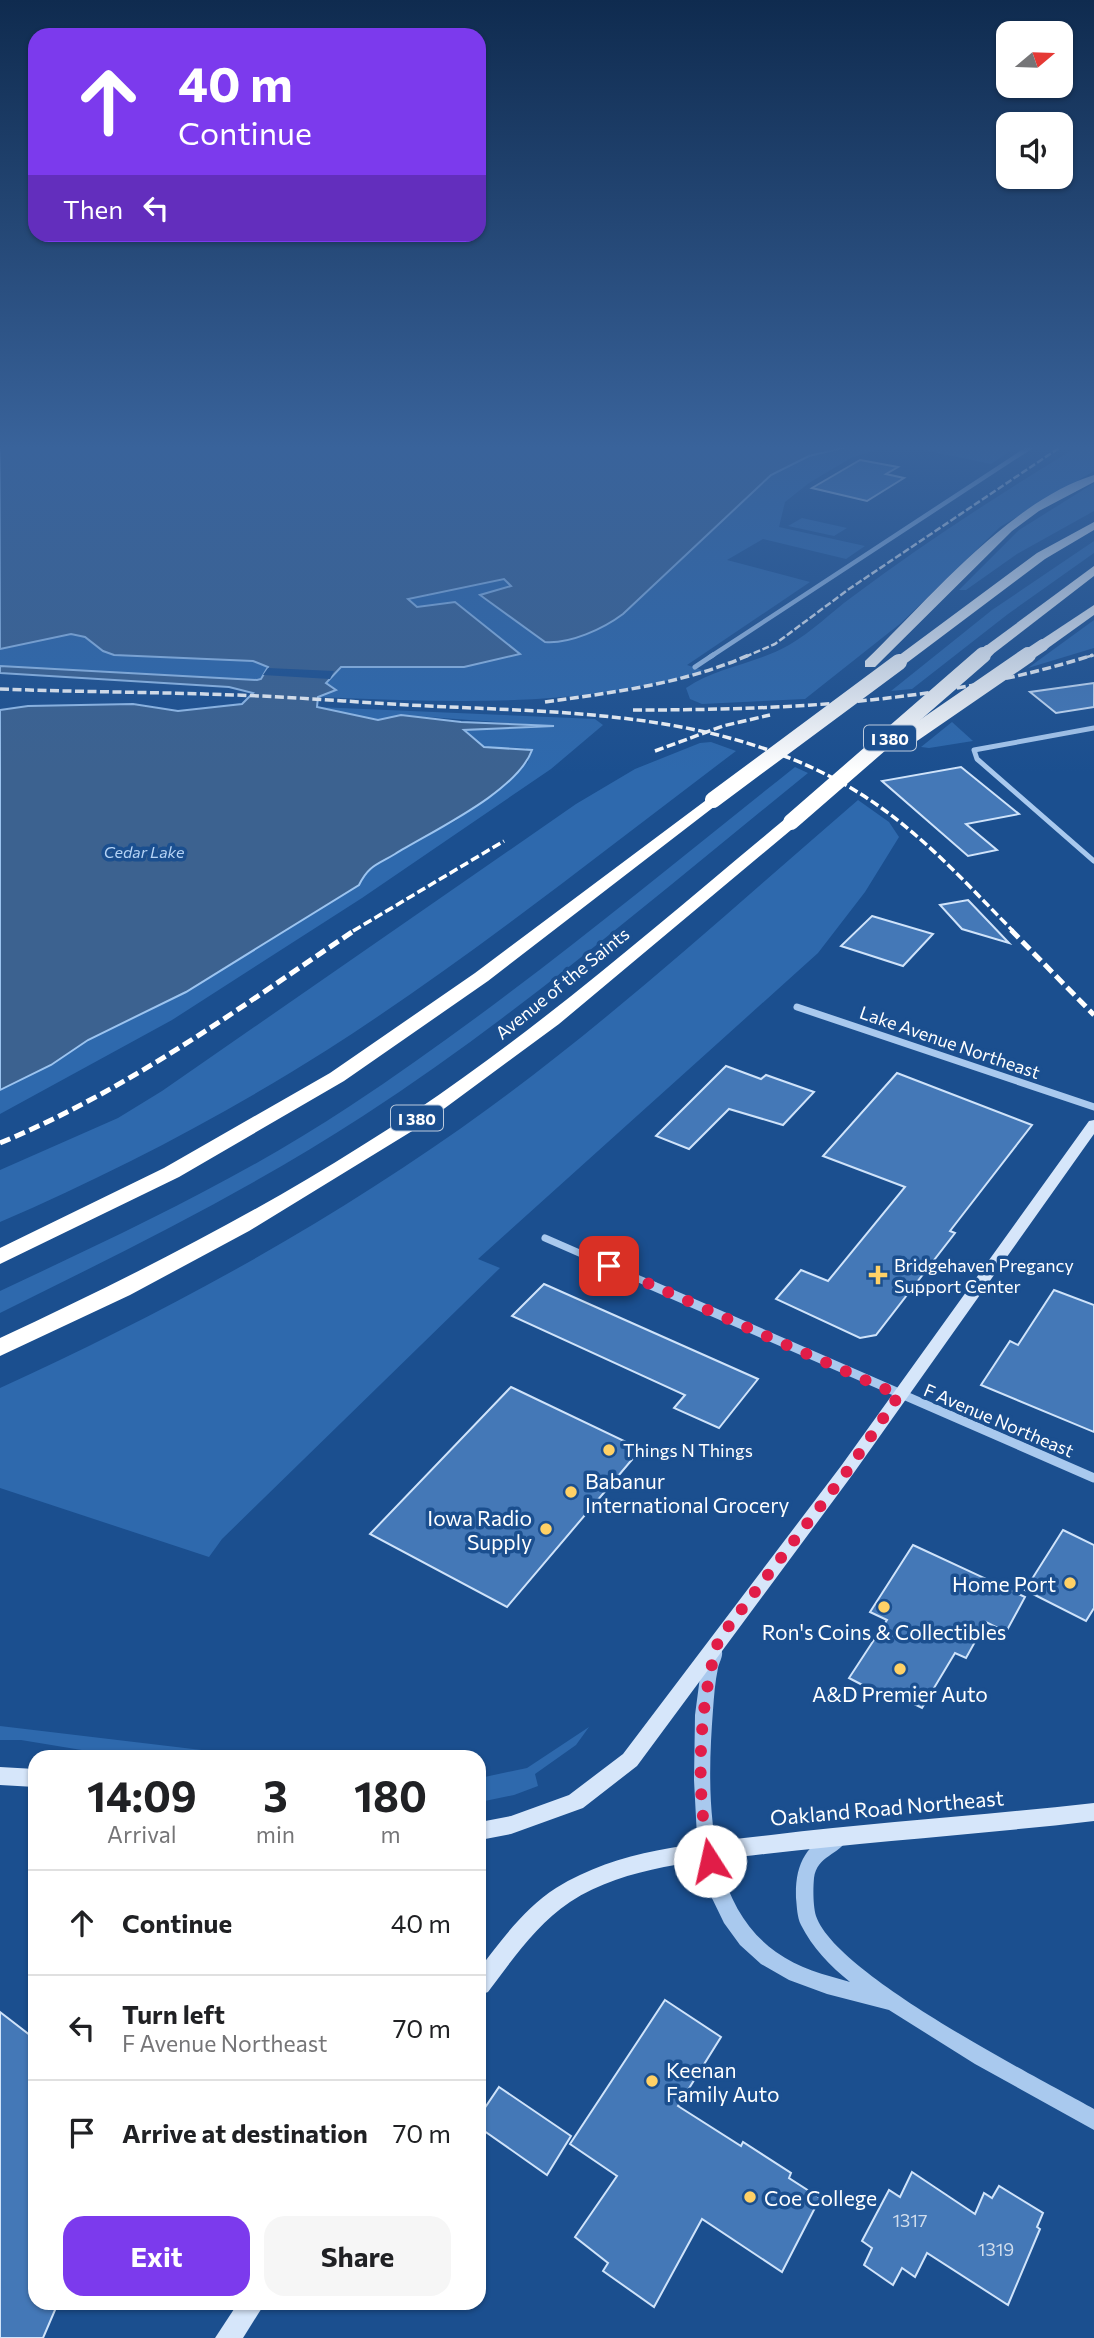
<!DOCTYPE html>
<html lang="en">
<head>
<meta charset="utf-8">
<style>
	:root { --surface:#fff; --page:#f6f6f6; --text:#202124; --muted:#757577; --line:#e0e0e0; --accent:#7c3aed }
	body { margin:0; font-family:Commissioner,sans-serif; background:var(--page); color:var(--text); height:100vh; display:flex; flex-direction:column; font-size:26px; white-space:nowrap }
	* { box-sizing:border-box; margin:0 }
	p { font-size:23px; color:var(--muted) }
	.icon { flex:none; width:38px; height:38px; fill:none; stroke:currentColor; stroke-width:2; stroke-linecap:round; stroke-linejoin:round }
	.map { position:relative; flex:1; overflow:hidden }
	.details { position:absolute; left:28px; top:1750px; width:458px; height:560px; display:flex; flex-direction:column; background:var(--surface); border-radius:21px; box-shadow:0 2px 5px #0004 }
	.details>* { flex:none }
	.hud { position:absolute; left:28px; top:28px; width:458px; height:214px; border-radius:21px; box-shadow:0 2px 5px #0004; background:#7c3aed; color:#fff; overflow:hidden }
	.needle { width:46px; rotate:71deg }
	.fabs { position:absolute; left:996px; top:21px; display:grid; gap:14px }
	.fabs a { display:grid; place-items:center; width:77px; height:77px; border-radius:14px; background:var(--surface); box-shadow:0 2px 5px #0004; font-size:35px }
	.pin { position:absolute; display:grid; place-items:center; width:60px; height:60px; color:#fff; margin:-30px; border-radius:14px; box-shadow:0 4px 10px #0006 }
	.me { position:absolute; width:77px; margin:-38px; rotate:350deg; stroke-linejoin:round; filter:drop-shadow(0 0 5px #0008) }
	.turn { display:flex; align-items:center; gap:24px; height:147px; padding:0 35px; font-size:32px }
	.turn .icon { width:91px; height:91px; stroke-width:2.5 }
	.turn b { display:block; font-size:49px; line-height:60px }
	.then { display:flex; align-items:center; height:66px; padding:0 35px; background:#0003; gap:14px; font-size:26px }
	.eta { display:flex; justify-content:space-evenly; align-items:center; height:119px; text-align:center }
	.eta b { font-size:42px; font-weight:700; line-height:49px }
	.primary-button { display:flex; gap:14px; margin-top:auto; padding:14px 35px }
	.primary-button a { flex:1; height:80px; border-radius:21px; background:var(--accent); color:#fff; font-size:28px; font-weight:700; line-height:80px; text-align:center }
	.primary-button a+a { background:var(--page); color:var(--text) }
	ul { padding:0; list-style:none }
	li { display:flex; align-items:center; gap:21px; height:105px; padding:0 35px; border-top:2px solid var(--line) }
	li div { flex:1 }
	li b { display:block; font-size:26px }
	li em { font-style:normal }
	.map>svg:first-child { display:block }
	.green { fill:#2e69ad }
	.water { fill:#3c6290; stroke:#9cc4f0; stroke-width:2 }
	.pier { fill:#1b4f8f }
	.building { fill:#4478b7; stroke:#cfe3fa; stroke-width:2 }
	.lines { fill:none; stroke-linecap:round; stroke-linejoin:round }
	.minor-far3 { stroke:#a9c9ee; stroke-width:4.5 }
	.minor-far2 { stroke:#a9c9ee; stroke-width:5 }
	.minor-far1 { stroke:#a9c9ee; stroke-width:7 }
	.minor { stroke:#a9c9ee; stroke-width:9 }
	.tertiary { fill:#a9c9ee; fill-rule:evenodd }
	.secondary { fill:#d6e6fa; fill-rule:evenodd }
	.motorway { fill:#fff; fill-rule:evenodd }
	.rail-far2 { stroke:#fff; stroke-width:2.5; stroke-dasharray:7 2.5; stroke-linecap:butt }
	.rail-far1 { stroke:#fff; stroke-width:3.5; stroke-dasharray:9 3.5; stroke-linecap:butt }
	.rail { stroke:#fff; stroke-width:5; stroke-dasharray:11 5; stroke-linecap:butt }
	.motorway-bridge-far1 { stroke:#fff; stroke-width:12 }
	.motorway-bridge { stroke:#fff; stroke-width:16 }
	.route { stroke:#e11d48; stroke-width:12; stroke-dasharray:0 21.6 }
	.poi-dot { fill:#ffd166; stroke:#1b4f8f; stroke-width:2.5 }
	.labels { text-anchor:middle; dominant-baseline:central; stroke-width:7; stroke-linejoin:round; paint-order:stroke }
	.shield { fill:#1b4f8f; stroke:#bbcadd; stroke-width:2 }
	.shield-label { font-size:16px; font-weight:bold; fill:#fff }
	.far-water-label { font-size:16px; font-style:italic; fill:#b5d3f5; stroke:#1b4f8f }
	.street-label { font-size:18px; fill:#fff; stroke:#1b4f8f }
	.poi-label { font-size:18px; fill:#fff; stroke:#1b4f8f; text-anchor:start }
	.near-number-label { font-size:18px; fill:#d0dded }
	.near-poi-label { font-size:21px; fill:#fff; stroke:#1b4f8f; text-anchor:start }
	.near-street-label { font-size:21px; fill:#fff; stroke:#1b4f8f }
</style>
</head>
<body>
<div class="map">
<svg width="1094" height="2338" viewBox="0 0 1094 2338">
	<rect width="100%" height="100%" fill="#1b4f8f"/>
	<g class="green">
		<path d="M 0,444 L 1021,444 L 991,464 L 894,444 L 851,458 L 809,483 L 785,502 L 779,527 L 865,546 L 846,559 L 763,539 L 727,560 L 810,582 L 687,665 L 705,671 C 579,709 449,702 318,697 L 334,688 L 326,685 L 0,666 Z"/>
		<path d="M 1082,444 L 1094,444 L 1094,471 L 1000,527 L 901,623 L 805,699 L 702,704 L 690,699 L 686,688 C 716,667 756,664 789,645 C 812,632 830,613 852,597 C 925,542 1003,492 1082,444 Z"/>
		<path d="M 1094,483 L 1094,511 L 1017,554 L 966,590 L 959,590 L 1019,530 Z"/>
		<path d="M 802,518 L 847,528 L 834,536 L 788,526 Z"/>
		<path d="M 1094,541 L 1094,553 L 1008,614 L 912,689 L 891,691 L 992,610 Z"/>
		<path d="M 1094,620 L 1094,648 L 1028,668 Z"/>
		<path d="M 317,707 L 595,719 L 603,725 L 551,769 L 362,898 L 172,1020 L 0,1114 L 0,1090 L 51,1065 L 88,1040 L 186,992 L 359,885 L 367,868 L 455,821 L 497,791 L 528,762 L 526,748 L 484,747 L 463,730 L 551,726 L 401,715 L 378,720 Z"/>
		<path d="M 952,722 L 973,741 L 929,748 L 921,747 Z"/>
		<path d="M 711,742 L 736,751 C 602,852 469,959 327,1050 C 223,1116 113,1173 0,1222 L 0,1170 L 118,1118 L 162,1091 L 576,804 L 635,769 L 700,743 Z"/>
		<path d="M 795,767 L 808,773 C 662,891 520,1014 363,1116 C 248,1191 123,1252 0,1313 L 0,1291 C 119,1235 240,1179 350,1106 C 506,1003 649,883 795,767 Z"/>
		<path d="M 858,800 L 889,822 L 899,837 L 865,892 L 818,953 L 478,1259 L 500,1268 L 222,1539 L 209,1557 L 0,1488 L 0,1388 C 171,1310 337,1219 489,1108 C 619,1013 737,904 858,800 Z"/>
		<path d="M 0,1726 L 260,1757 L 124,1757 L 21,1740 L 0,1740 Z"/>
		<path d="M 589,1727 L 576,1745 L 535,1774 L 538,1786 L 514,1795 L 480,1802 L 480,1778 L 527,1768 Z"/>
	</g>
	<path class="water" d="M 0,444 L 859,444 L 809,456 L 771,475 L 623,614 C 603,629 570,644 545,642 L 480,595 L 511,586 L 504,579 L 408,599 L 417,607 L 455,602 L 520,654 L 464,667 L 341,667 L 326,683 L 336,690 L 318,697 L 317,707 L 378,720 L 401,715 L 461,722 L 554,726 L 464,730 L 484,747 L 532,750 C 517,792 432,831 395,854 C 377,865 369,865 359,885 L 186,992 L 88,1040 L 51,1065 L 0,1090 L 0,710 L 28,706 L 133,704 L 178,711 L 242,704 L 253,693 L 229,687 L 0,673 L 0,666 L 257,680 L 261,679 L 268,667 L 253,661 L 114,655 L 103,651 L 85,637 L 71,634 L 0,649 Z"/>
	<path class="pier" d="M 268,668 L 334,671 L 330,679 L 263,675 Z"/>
	<g class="building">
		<path d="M 860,460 L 898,467 L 886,474 L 904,478 L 867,501 L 812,488 Z"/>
		<path d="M 1094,683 L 1094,707 L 1056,713 L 1030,692 Z"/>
		<path d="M 961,767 L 1019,814 L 966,824 L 997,850 L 968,856 L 882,781 Z"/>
		<path d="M 968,900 L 1009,943 L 962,929 L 940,905 Z"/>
		<path d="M 872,916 L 933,934 L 903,966 L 841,946 Z"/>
		<path d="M 726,1066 L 761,1079 L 766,1075 L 814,1092 L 783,1125 L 729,1109 L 689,1149 L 656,1136 Z"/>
		<path d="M 897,1073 L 1032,1125 L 950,1231 L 955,1233 L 876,1335 L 860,1338 L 776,1299 L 801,1270 L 828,1281 L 905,1187 L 823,1156 Z"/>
		<path d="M 544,1284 L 758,1379 L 719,1428 L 674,1408 L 685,1395 L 512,1316 Z"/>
		<path d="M 1054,1290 L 1094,1305 L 1094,1432 L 981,1385 L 1010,1341 L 1018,1345 Z"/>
		<path d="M 511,1387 L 641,1449 L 507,1607 L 370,1534 Z"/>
		<path d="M 1063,1530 L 1094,1545 L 1094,1608 L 1086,1621 L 1025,1590 Z"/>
		<path d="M 913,1545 L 1025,1597 L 1006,1632 L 986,1622 L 966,1658 L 955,1653 L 922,1708 L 902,1698 L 897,1703 L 849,1678 L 887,1620 L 870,1612 Z"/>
		<path d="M 665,2000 L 721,2037 L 678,2106 L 741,2146 L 743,2142 L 791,2173 L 789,2178 L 820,2198 L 782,2272 L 702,2219 L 654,2307 L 603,2271 L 608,2263 L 575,2237 L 617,2176 L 570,2144 Z"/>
		<path d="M 0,2012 L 35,2039 L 35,2303 L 58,2303 L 43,2338 L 0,2338 Z"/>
		<path d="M 499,2087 L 571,2136 L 547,2175 L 480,2128 L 480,2115 Z"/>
		<path d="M 912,2172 L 975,2214 L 984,2193 L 992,2198 L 999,2186 L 1043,2213 L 1037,2227 L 1040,2229 L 1008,2305 L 927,2253 L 915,2277 L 902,2268 L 893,2285 L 864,2265 L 872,2248 L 862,2241 L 889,2190 L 900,2197 Z"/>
	</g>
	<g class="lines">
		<path class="minor-far3" d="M 710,657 L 1035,444"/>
		<g class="minor-far2">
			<path d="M 695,667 L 713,655"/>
			<path d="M 1094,728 L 974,750 L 977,759 L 1094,861"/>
		</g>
		<g class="minor-far1">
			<path d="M 797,1007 L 1094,1107"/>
			<path d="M 545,1238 L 655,1286"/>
		</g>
		<path class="minor" d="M 651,1285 L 1094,1478"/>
		<path class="tertiary" d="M 714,1645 L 720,1647 C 721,1649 722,1650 722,1652 C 723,1656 719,1663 718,1668 C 715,1682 714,1696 713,1710 C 707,1789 704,1901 776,1952 C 798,1968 825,1975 850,1982 C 830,1966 812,1947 801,1925 C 797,1917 797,1907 796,1898 C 795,1865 805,1843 838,1831 L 844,1833 L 847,1839 C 840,1855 817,1855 814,1878 C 813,1889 813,1906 816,1916 C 836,1975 1035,2076 1094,2109 L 1094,2130 L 975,2064 L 889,2010 L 827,1994 L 789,1980 L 761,1964 L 740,1945 L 724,1923 L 709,1892 L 702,1865 L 697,1837 L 694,1780 L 695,1715 L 700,1677 L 706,1652 L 708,1647 Z"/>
		<g class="secondary">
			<path d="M 1094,1120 L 1094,1134 L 853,1474 L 637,1766 L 583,1808 L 511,1834 L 480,1840 L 480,1822 L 511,1816 L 569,1795 L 623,1754 L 841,1466 L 1089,1121 Z"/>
			<path d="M 0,1767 L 35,1769 L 35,1787 L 0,1785 Z"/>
			<path d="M 1094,1803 L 1094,1821 C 984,1834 874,1841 765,1854 C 699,1862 628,1865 570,1902 C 536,1925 512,1960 488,1992 L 480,1995 L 480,1968 C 502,1939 525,1908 556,1888 C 621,1848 698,1844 771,1835 C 879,1822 987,1815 1094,1803 Z"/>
			<path d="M 238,2303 L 265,2303 L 243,2338 L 215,2338 Z"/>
		</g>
		<g class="motorway">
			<path d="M 1094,475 L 1094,482 L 1039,511 L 1012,531 L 875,667 L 865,667 L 865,661 C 928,600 1010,501 1094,475 Z"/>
			<path d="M 1094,522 L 1094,530 L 1045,559 L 904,665 L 894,665 L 894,659 L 1037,553 Z"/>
			<path d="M 1094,566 L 1094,576 L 993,654 L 983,654 L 983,648 Z"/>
			<path d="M 1094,605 L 1094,615 L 1048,648 L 1038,648 L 1038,642 Z"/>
			<path d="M 713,795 L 721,800 L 719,803 L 488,981 L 344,1081 L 179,1177 L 0,1264 L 0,1248 L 164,1168 L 330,1073 L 475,973 Z"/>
			<path d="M 791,817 L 799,822 L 797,825 L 559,1024 L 422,1125 L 249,1231 L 130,1295 L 0,1356 L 0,1338 C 161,1263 320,1181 464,1077 C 576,997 680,906 785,819 Z"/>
		</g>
		<g class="rail-far2">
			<path d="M 745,657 L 775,644 L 849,589 L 1065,444"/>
			<path d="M 1087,657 L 1094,655"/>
		</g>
		<g class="rail-far1">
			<path d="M 0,689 C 78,692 156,692 234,695 C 299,697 364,703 429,706 C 574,713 721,712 851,788 C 915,826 962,879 1013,931"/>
			<path d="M 545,702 C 615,692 683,684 749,655"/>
			<path d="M 633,710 C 789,710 943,703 1093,655"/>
			<path d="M 655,751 L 723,726 L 770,715"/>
			<path d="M 353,931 L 504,841"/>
		</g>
		<g class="rail">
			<path d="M 1011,930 L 1094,1015"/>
			<path d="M 0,1143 C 130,1089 239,1008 355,930"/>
		</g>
		<g class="motorway-bridge-far1">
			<path d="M 981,657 L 988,651"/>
			<path d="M 1025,657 L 1043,645"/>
		</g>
		<g class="motorway-bridge">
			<path d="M 903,741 L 1028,655"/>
			<path d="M 713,800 L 899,662"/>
			<path d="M 791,822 L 983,655"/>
		</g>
	</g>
	<linearGradient id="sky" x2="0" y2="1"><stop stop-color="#0f2b4f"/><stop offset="0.58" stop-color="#39639b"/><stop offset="1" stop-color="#39639b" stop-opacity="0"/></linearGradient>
	<rect width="1094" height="772" fill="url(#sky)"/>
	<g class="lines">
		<path class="route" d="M 609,1266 L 899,1395 L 848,1470 L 719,1639 C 698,1704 695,1794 710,1861"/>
	</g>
	<g class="poi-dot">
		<path d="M874.5 1264.5h7v7h7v7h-7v7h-7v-7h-7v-7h7z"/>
		<circle cx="609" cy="1450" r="7"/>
		<circle cx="571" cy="1492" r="7"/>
		<circle cx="546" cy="1529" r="7"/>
		<circle cx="1070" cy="1583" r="7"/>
		<circle cx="884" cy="1607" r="7"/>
		<circle cx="900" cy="1669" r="7"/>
		<circle cx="652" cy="2081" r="7"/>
		<circle cx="750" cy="2197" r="7"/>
	</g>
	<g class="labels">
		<g class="shield">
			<rect x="864" y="725.5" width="52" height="25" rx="5"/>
			<rect x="391" y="1105.5" width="52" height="25" rx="5"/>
		</g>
		<g class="shield-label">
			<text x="890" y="738">I 380</text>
			<text x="417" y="1118">I 380</text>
		</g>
		<g class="far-water-label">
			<text x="144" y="851">Cedar Lake</text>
		</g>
		<g class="street-label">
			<text transform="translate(562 983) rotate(-39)">Avenue of the Saints</text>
			<text transform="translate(950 1042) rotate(19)">Lake Avenue Northeast</text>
			<text transform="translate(999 1420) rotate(23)">F Avenue Northeast</text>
		</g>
		<g class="poi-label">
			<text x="894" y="1265">Bridgehaven Pregancy<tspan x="894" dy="21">Support Center</tspan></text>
			<text x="623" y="1450">Things N Things</text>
		</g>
		<g class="near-number-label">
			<text x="910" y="2220">1317</text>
			<text x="996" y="2249">1319</text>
		</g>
		<g class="near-poi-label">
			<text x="585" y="1480">Babanur<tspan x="585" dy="24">International Grocery</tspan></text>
			<text x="532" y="1517" text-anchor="end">Iowa Radio<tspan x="532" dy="24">Supply</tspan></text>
			<text x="1056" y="1583" text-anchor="end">Home Port</text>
			<text x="884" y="1631" text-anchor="middle">Ron's Coins &amp; Collectibles</text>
			<text x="900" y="1693" text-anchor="middle">A&amp;D Premier Auto</text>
			<text x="666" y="2069">Keenan<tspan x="666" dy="24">Family Auto</tspan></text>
			<text x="764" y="2197">Coe College</text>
		</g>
		<g class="near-street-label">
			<text transform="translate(887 1807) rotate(-5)">Oakland Road Northeast</text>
		</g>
	</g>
</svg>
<div class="fabs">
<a><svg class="needle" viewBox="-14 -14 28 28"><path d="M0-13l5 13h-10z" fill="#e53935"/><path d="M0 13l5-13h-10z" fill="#757577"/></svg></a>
<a><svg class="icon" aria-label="sound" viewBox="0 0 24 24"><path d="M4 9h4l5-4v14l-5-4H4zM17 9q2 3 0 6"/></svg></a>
</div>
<div class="pin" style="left:609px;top:1266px;background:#d93025"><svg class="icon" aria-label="arrive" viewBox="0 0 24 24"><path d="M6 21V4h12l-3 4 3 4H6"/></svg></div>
<svg class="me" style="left:710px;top:1861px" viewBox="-20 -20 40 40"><circle r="19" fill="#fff"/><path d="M0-13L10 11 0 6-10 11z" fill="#e11d48"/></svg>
<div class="hud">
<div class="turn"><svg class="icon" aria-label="ahead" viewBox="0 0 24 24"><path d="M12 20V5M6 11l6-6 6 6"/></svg><div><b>40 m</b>Continue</div></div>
<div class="then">Then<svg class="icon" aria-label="left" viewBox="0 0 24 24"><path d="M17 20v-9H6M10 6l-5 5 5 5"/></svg></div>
</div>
<section class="details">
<div class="eta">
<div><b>14:09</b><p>Arrival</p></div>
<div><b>3</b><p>min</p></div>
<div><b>180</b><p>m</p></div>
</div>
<ul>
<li><svg class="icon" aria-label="ahead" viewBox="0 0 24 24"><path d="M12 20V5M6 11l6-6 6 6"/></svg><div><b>Continue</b></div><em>40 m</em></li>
<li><svg class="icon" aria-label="left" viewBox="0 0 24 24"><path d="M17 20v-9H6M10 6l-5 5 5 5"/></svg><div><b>Turn left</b><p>F Avenue Northeast</p></div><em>70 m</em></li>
<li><svg class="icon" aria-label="arrive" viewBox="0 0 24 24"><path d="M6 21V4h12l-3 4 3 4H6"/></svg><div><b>Arrive at destination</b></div><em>70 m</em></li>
</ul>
<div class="primary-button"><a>Exit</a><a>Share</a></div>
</section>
</div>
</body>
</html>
